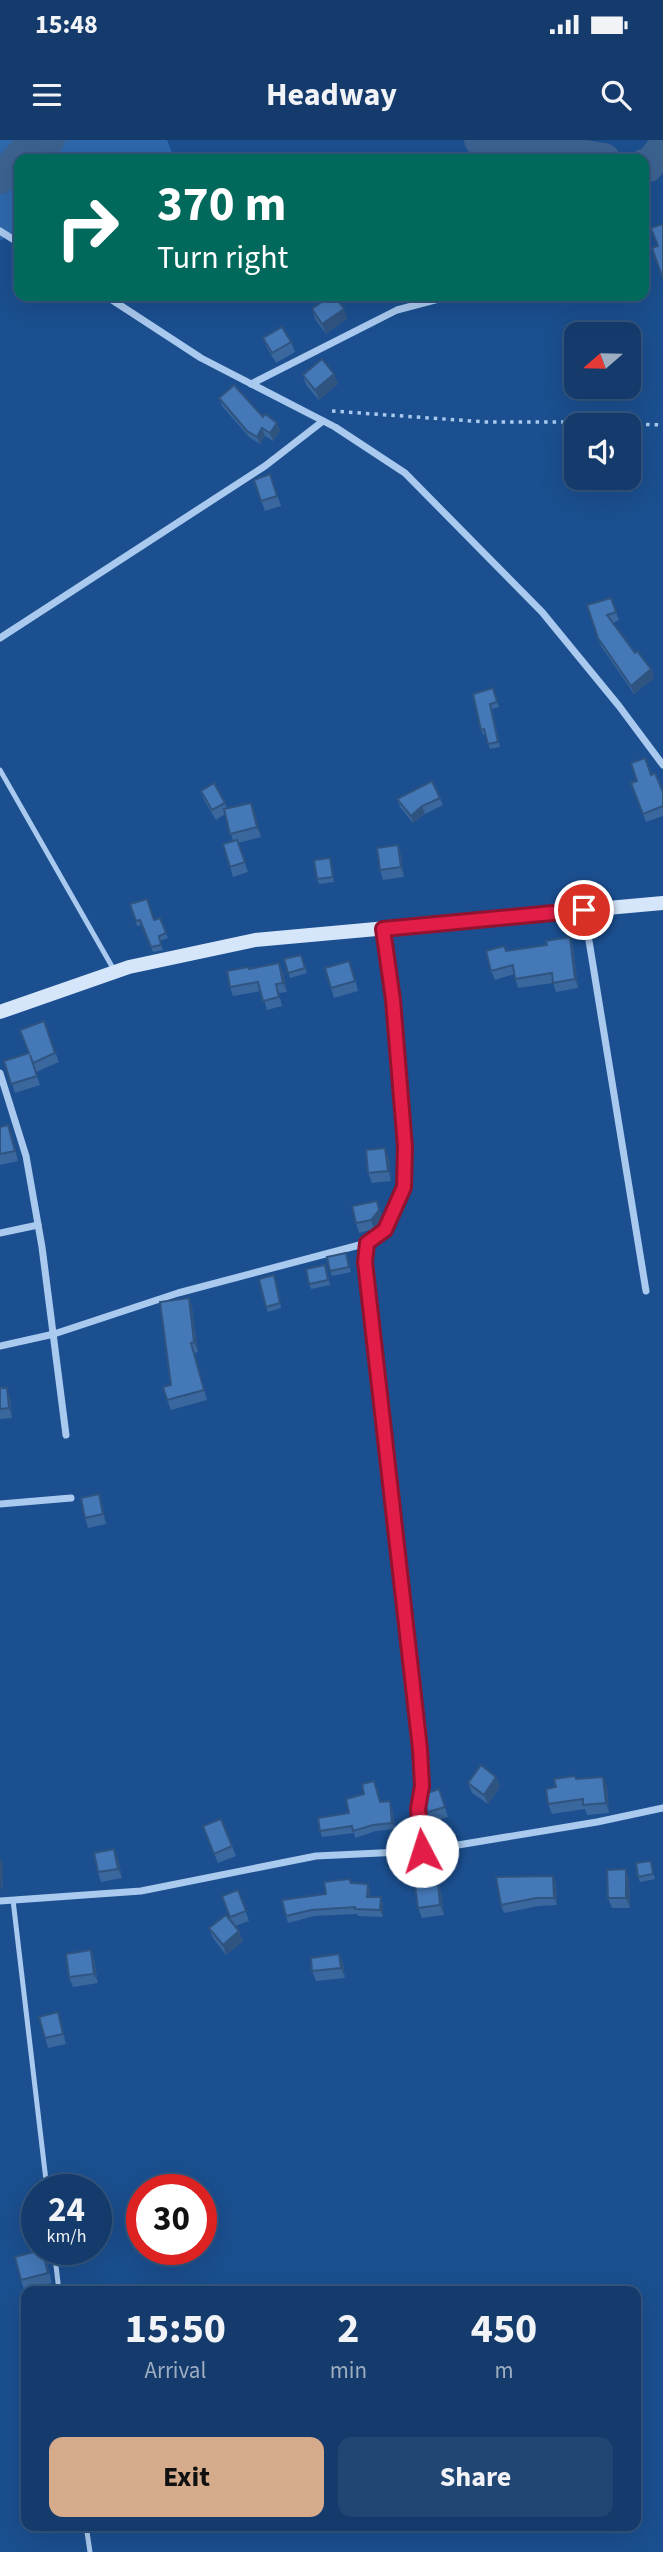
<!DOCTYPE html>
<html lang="en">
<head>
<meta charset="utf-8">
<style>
	:root { --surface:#143b6b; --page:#214673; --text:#f1f3f6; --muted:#9dadc1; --line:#33557e; --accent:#d6ab8b }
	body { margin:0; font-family:"Source Sans 3",sans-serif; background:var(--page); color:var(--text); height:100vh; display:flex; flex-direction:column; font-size:26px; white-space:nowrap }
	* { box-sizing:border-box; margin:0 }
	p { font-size:23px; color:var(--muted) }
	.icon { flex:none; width:38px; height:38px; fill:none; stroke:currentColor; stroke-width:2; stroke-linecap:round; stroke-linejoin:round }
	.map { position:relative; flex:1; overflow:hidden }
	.side { position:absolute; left:21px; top:2146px; width:620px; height:245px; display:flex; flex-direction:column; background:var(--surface); border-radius:14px; box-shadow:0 7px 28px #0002,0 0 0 2px var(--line) }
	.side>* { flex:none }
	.guide { position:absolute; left:14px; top:14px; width:635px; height:147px; border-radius:14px; box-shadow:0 7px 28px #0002,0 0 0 2px var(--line); background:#00695c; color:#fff; overflow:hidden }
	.needle { width:46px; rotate:250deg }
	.tools { position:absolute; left:564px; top:182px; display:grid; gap:14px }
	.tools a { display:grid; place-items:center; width:77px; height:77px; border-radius:14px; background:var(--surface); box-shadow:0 7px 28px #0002,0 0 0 2px var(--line); font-size:35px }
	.speed { position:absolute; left:21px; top:2034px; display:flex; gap:14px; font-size:35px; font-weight:700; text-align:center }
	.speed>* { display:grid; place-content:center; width:91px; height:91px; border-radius:50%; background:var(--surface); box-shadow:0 7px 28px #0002,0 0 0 2px var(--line); line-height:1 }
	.speed small { font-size:18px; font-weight:400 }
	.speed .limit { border:10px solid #d22; background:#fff; color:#111 }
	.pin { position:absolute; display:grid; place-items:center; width:60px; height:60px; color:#fff; margin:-30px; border:4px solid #fff; border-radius:50%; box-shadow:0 2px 7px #0007 }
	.me { position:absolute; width:77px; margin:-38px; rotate:355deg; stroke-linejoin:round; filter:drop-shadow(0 0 5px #0008) }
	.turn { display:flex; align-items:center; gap:24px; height:147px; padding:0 28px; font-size:32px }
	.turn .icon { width:91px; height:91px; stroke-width:2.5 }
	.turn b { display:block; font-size:49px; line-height:60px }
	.eta { display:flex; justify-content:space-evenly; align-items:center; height:119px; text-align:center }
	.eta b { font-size:42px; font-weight:700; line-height:49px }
	.primary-button { display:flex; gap:14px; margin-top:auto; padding:14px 28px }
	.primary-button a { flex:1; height:80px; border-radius:14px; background:var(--accent); color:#111; font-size:28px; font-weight:700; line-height:80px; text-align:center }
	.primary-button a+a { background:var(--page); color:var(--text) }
	.status { display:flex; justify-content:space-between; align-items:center; height:49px; padding:0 35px; background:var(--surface); direction:ltr }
	.status svg { height:19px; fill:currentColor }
	header { display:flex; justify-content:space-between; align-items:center; height:91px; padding:0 28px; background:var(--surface); font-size:32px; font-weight:700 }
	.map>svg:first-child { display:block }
	.green { fill:#2e69ad }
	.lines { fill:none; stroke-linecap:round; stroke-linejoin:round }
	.river { stroke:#3c6290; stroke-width:32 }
	.path { stroke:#a9c9ee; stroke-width:3.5; stroke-dasharray:3.5 5; stroke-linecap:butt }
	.lane { stroke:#a9c9ee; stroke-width:5 }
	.street { stroke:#a9c9ee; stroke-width:7 }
	.secondary { stroke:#d6e6fa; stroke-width:14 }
	.wall { fill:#3a679d }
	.shaded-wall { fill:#305480 }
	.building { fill:#4478b7; stroke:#305480; stroke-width:2 }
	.route-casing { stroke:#92132f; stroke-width:18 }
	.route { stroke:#e11d48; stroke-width:12 }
</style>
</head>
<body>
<div class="status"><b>15:48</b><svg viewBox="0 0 49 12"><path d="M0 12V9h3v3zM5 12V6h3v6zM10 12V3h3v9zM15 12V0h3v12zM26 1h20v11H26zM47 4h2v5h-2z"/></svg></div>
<header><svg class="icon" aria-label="menu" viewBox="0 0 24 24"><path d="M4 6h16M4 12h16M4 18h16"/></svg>Headway<svg class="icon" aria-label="search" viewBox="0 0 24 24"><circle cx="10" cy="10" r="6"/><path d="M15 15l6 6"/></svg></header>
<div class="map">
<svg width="663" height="2412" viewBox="0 0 663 2412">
	<rect width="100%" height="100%" fill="#1b4f8f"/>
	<path class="green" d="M 0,0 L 167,0 L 173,15 L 164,19 L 19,19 L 19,93 L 0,100 Z"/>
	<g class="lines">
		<g class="river">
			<path d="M 480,0 L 604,19"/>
			<path d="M 644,25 L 648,26 L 663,8"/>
			<path d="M 0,38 L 28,8 L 49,0"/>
		</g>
		<path class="path" d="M 332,271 L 486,282 L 581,282 L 663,285"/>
		<g class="lane">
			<path d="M 0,630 L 114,830"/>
			<path d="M 13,1760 L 47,2049"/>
			<path d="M 54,2109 L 59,2151"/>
			<path d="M 86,2385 L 90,2412"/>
		</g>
		<g class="street">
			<path d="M 0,91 L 19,103"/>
			<path d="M 644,100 L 645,100"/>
			<path d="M 106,156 L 201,218 L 335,287 L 405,333 L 542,472 L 619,566 L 663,625"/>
			<path d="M 251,244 L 397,170 L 450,156"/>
			<path d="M 0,498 L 265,326 L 323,281"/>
			<path d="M 584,770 L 646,1151"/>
			<path d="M 0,933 L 26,1016 L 42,1107 L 66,1295"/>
			<path d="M 0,1093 L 38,1085"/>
			<path d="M 367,1103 L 365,1122 L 371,1182 L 420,1610 L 422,1646 L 418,1669 L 422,1711"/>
			<path d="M 0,1206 L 54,1194 L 178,1153 L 367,1103 L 385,1089 L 404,1047 L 405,1007 L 393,860 L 383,789"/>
			<path d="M 0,1364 L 71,1358"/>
			<path d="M 0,1761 L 141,1751 L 316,1716 L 422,1711 L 597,1682 L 663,1668"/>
		</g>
		<path class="secondary" d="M 0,872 L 129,827 L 255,800 L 663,763"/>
	</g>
	<g class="wall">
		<path d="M 236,156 L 251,156 L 252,157 L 238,161 Z"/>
		<path d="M 312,169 L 347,179 L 326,194 L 315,179 Z"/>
		<path d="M 263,198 L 291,202 L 295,212 L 276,223 L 267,208 Z"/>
		<path d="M 303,235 L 338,244 L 319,260 L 306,245 Z"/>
		<path d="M 219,258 L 277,283 L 280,291 L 273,301 L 265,296 L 260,304 L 250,298 L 222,266 Z"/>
		<path d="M 270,334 L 281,366 L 265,371 L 254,340 Z"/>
		<path d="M 611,458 L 619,480 L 613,483 L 635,513 L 651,529 L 654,538 L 634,554 L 601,506 L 587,465 Z"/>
		<path d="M 493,548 L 499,567 L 492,569 L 500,607 L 490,609 L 485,594 L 483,595 L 481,590 Z"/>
		<path d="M 651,635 L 663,652 L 663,676 L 646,682 L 631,643 Z"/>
		<path d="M 201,651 L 225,663 L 227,668 L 251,663 L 261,697 L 238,703 L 248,732 L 233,737 L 223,704 L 233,701 L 225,674 L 216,680 L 204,660 Z"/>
		<path d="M 440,658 L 443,665 L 425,674 L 413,683 L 400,667 L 397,659 Z"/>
		<path d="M 398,705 L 401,715 L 404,737 L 383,740 L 380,730 Z"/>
		<path d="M 330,718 L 334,742 L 319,744 L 317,739 Z"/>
		<path d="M 130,764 L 154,780 L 160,778 L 168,798 L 160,801 L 163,810 L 153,812 L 142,785 L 137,786 Z"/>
		<path d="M 570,797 L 573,806 L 578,848 L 556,852 L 553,843 L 518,848 L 514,834 L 495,840 L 491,831 L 506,811 L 547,805 Z"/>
		<path d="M 301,815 L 307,833 L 290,838 L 284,819 Z"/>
		<path d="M 249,829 L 283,832 L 287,852 L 279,853 L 282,866 L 267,870 L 261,851 L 233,856 L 230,847 Z"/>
		<path d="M 353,831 L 358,851 L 334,858 L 331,848 Z"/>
		<path d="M 44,881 L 59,922 L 36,932 L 33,924 L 40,945 L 15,953 L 4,921 L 29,913 Z"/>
		<path d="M 0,987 L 12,994 L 18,1021 L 0,1025 Z"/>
		<path d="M 389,1018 L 391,1041 L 372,1043 L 368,1033 Z"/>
		<path d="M 380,1071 L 382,1080 L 374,1089 L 359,1093 L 356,1083 Z"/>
		<path d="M 346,1113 L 351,1132 L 332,1136 L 330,1131 Z"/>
		<path d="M 327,1130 L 330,1145 L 311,1149 L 309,1144 Z"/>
		<path d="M 276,1140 L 281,1168 L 268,1172 L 266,1167 Z"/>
		<path d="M 189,1158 L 192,1168 L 198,1212 L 194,1213 L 207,1260 L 171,1270 L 167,1260 Z"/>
		<path d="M 0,1248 L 10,1258 L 12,1278 L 0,1279 Z"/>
		<path d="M 102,1364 L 106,1384 L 88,1388 L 85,1378 Z"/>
		<path d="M 496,1637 L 500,1647 L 488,1664 L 472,1653 L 468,1643 Z"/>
		<path d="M 576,1639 L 607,1646 L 609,1673 L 587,1675 L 585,1669 L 552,1674 L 548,1664 L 556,1647 Z"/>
		<path d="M 377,1647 L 380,1662 L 392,1668 L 395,1689 L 376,1691 L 355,1698 L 354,1693 L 322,1697 L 320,1691 L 349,1673 L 364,1654 Z"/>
		<path d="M 439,1649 L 448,1677 L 431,1682 L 422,1655 Z"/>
		<path d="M 221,1679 L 236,1716 L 218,1723 L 203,1686 Z"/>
		<path d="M 118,1719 L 122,1738 L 101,1742 L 98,1732 Z"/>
		<path d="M 652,1726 L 655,1739 L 640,1742 L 638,1737 Z"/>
		<path d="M 626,1729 L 629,1739 L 630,1768 L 612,1768 L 608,1758 Z"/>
		<path d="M 553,1736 L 556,1743 L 557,1765 L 538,1766 L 504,1773 L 501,1765 Z"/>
		<path d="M 351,1743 L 368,1744 L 370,1751 L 370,1757 L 383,1764 L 383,1777 L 358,1776 L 357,1774 L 314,1776 L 288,1783 L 286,1776 Z"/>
		<path d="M 438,1743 L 441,1753 L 444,1775 L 422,1778 L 418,1768 Z"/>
		<path d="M 238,1750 L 249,1781 L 235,1786 L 239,1791 L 243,1801 L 226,1815 L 213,1798 L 209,1788 L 231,1781 L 222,1756 Z"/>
		<path d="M 91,1810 L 94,1820 L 98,1843 L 73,1847 L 69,1837 Z"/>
		<path d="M 339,1814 L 343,1824 L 345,1838 L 316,1841 L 312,1831 Z"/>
		<path d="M 58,1872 L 66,1904 L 48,1908 L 45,1898 Z"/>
		<path d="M 46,2120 L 52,2143 L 24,2150 L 21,2140 Z"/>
	</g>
	<g class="shaded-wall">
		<path d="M 344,169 L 347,179 L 326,194 L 322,184 Z"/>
		<path d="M 334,234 L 338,244 L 319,260 L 315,250 Z"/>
		<path d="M 277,283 L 280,291 L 273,301 L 270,293 Z"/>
		<path d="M 262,288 L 265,296 L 260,304 L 257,297 Z"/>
		<path d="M 651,529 L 654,538 L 634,554 L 631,546 Z"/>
		<path d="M 251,663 L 255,672 L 261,697 L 257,687 Z"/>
		<path d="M 422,666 L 425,674 L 413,683 L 411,676 Z"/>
		<path d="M 398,705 L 401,715 L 404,737 L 401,727 Z"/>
		<path d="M 570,797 L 573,806 L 578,848 L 575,839 Z"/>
		<path d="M 279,823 L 283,832 L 287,852 L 283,843 Z"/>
		<path d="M 8,985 L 12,994 L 18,1021 L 15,1011 Z"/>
		<path d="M 385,1008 L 389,1018 L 391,1041 L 388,1031 Z"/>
		<path d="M 377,1061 L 382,1080 L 374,1089 L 371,1080 Z"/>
		<path d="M 189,1158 L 192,1168 L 198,1212 L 194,1202 Z"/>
		<path d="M 7,1248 L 10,1258 L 12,1278 L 9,1268 Z"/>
		<path d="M 99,1354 L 102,1364 L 106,1384 L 103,1374 Z"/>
		<path d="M 496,1637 L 500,1647 L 488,1664 L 484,1655 Z"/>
		<path d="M 603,1637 L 607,1646 L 609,1673 L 606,1663 Z"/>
		<path d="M 390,1661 L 392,1668 L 395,1689 L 392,1683 Z"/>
		<path d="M 114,1709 L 118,1719 L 122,1738 L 118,1729 Z"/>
		<path d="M 0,1717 L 3,1725 L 3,1752 L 0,1745 Z"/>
		<path d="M 626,1729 L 629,1739 L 630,1768 L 626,1758 Z"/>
		<path d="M 553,1736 L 556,1743 L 557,1765 L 554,1758 Z"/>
		<path d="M 438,1743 L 441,1753 L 444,1775 L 440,1765 Z"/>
		<path d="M 368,1744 L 370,1751 L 370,1764 L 367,1757 Z"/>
		<path d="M 381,1757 L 383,1764 L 383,1777 L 380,1770 Z"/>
		<path d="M 239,1791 L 243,1801 L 226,1815 L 223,1805 Z"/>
		<path d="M 91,1810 L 94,1820 L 98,1843 L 94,1834 Z"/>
		<path d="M 339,1814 L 343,1824 L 345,1838 L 341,1828 Z"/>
		<path d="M 58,1872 L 61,1882 L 66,1904 L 63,1894 Z"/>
	</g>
	<g class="building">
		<path d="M 188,16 L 189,19 L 177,19 Z"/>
		<path d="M 273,16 L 275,19 L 266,19 Z"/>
		<path d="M 663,84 L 663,139 L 652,108 L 658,106 L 651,88 Z"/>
		<path d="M 330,156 L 334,156 L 344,169 L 322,184 L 312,169 Z"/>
		<path d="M 282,187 L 291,202 L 272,213 L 263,198 Z"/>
		<path d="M 322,219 L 334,234 L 315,250 L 303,235 Z"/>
		<path d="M 234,245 L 263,277 L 265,274 L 277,283 L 270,293 L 262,288 L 257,297 L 247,291 L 219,258 Z"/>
		<path d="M 270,334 L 277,356 L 261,361 L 254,340 Z"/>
		<path d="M 611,458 L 616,472 L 607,475 L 635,513 L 637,511 L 651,529 L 631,546 L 598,498 L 587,465 Z"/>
		<path d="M 493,548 L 497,562 L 490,564 L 498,602 L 488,604 L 484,589 L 481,590 L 473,554 Z"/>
		<path d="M 645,618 L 651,635 L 655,633 L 663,652 L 663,666 L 643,674 L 631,643 L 637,641 L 631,623 Z"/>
		<path d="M 432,641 L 440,658 L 422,666 L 411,676 L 397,659 Z"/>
		<path d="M 214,643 L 225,663 L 212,670 L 201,651 Z"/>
		<path d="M 251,663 L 257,687 L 230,694 L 224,669 Z"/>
		<path d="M 237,700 L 245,722 L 230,727 L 223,704 Z"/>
		<path d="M 398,705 L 401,727 L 380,730 L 377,708 Z"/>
		<path d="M 330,718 L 333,737 L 317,739 L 314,720 Z"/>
		<path d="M 147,759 L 154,780 L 160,778 L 166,793 L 159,796 L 161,805 L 151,807 L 140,780 L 136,781 L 130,764 Z"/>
		<path d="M 570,797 L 575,839 L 553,843 L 552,833 L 515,839 L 513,825 L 491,831 L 486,811 L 504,806 L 506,811 L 547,805 L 546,801 Z"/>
		<path d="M 301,815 L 305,828 L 288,833 L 284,819 Z"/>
		<path d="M 349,821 L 355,841 L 331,848 L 325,828 Z"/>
		<path d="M 279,823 L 283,843 L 276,844 L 279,857 L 263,861 L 258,842 L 230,847 L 227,831 L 248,827 L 249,829 Z"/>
		<path d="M 44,881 L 55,913 L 33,923 L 30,915 L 37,936 L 11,944 L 4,921 L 29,913 L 20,890 Z"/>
		<path d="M 8,985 L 15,1011 L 0,1014 L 0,987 Z"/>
		<path d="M 385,1008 L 388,1031 L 368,1033 L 366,1010 Z"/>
		<path d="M 377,1061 L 379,1070 L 371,1080 L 356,1083 L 352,1066 Z"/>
		<path d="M 346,1113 L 349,1127 L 330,1131 L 327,1117 Z"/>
		<path d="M 325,1125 L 328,1140 L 309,1144 L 306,1129 Z"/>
		<path d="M 274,1135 L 280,1163 L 266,1167 L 259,1139 Z"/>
		<path d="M 189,1158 L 194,1202 L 191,1203 L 204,1250 L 167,1260 L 163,1247 L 171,1245 L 160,1162 Z"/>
		<path d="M 0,1248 L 7,1248 L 9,1268 L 0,1269 Z"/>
		<path d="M 99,1354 L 103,1374 L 85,1378 L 81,1358 Z"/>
		<path d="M 481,1625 L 496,1637 L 484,1655 L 468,1643 Z"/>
		<path d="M 575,1636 L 576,1639 L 603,1637 L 606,1663 L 583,1665 L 583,1659 L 548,1664 L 546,1649 L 556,1647 L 554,1639 Z"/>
		<path d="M 374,1641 L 380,1662 L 390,1661 L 392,1683 L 373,1685 L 353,1691 L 352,1686 L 320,1691 L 318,1678 L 349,1673 L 346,1659 L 364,1654 L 362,1644 Z"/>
		<path d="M 439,1649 L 445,1667 L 428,1672 L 422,1655 Z"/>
		<path d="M 221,1679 L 232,1706 L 214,1714 L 203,1686 Z"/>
		<path d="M 114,1709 L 118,1729 L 98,1732 L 94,1713 Z"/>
		<path d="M 651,1721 L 653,1734 L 638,1737 L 636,1723 Z"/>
		<path d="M 626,1729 L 626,1758 L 608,1758 L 607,1730 Z"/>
		<path d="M 553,1736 L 554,1758 L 536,1758 L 501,1765 L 496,1737 Z"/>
		<path d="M 349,1739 L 351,1743 L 368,1744 L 367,1757 L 381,1757 L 380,1770 L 355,1769 L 355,1767 L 311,1770 L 286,1776 L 282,1760 L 326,1754 L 324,1742 Z"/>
		<path d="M 438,1743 L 440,1765 L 418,1768 L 415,1746 Z"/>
		<path d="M 238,1750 L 246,1771 L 230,1777 L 222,1756 Z"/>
		<path d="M 226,1775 L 239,1791 L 223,1805 L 209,1788 Z"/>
		<path d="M 91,1810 L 94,1834 L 69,1837 L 66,1814 Z"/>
		<path d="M 339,1814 L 341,1828 L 312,1831 L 311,1818 Z"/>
		<path d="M 58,1872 L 63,1894 L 45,1898 L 39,1877 Z"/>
		<path d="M 42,2110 L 48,2133 L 21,2140 L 15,2117 Z"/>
	</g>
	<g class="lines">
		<g class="route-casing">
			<path id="route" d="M 422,1711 L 418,1669 L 422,1646 L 420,1609 L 365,1122 L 367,1103 L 385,1090 L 404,1047 L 405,1007 L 393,860 L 383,789 L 584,770"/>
		</g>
		<use href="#route" class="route"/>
	</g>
</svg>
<div class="tools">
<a><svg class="needle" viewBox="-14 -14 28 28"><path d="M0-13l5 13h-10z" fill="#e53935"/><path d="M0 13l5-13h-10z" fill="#9dadc1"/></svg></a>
<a><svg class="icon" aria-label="sound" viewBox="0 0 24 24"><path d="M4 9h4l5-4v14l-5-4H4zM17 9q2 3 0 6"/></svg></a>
</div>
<div class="speed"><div>24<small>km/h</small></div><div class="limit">30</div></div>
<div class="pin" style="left:584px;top:770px;background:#d93025"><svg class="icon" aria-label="arrive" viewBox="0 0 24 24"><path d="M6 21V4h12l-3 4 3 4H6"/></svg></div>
<svg class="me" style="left:422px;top:1711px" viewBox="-20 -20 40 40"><circle r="19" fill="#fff"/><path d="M0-13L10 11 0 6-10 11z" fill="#e11d48"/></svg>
<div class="guide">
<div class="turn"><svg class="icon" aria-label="right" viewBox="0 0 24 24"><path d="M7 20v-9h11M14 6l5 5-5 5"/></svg><div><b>370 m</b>Turn right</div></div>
</div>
<section class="side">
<div class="eta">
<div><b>15:50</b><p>Arrival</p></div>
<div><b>2</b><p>min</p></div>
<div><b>450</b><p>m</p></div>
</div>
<div class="primary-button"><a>Exit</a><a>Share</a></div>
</section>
</div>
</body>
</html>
